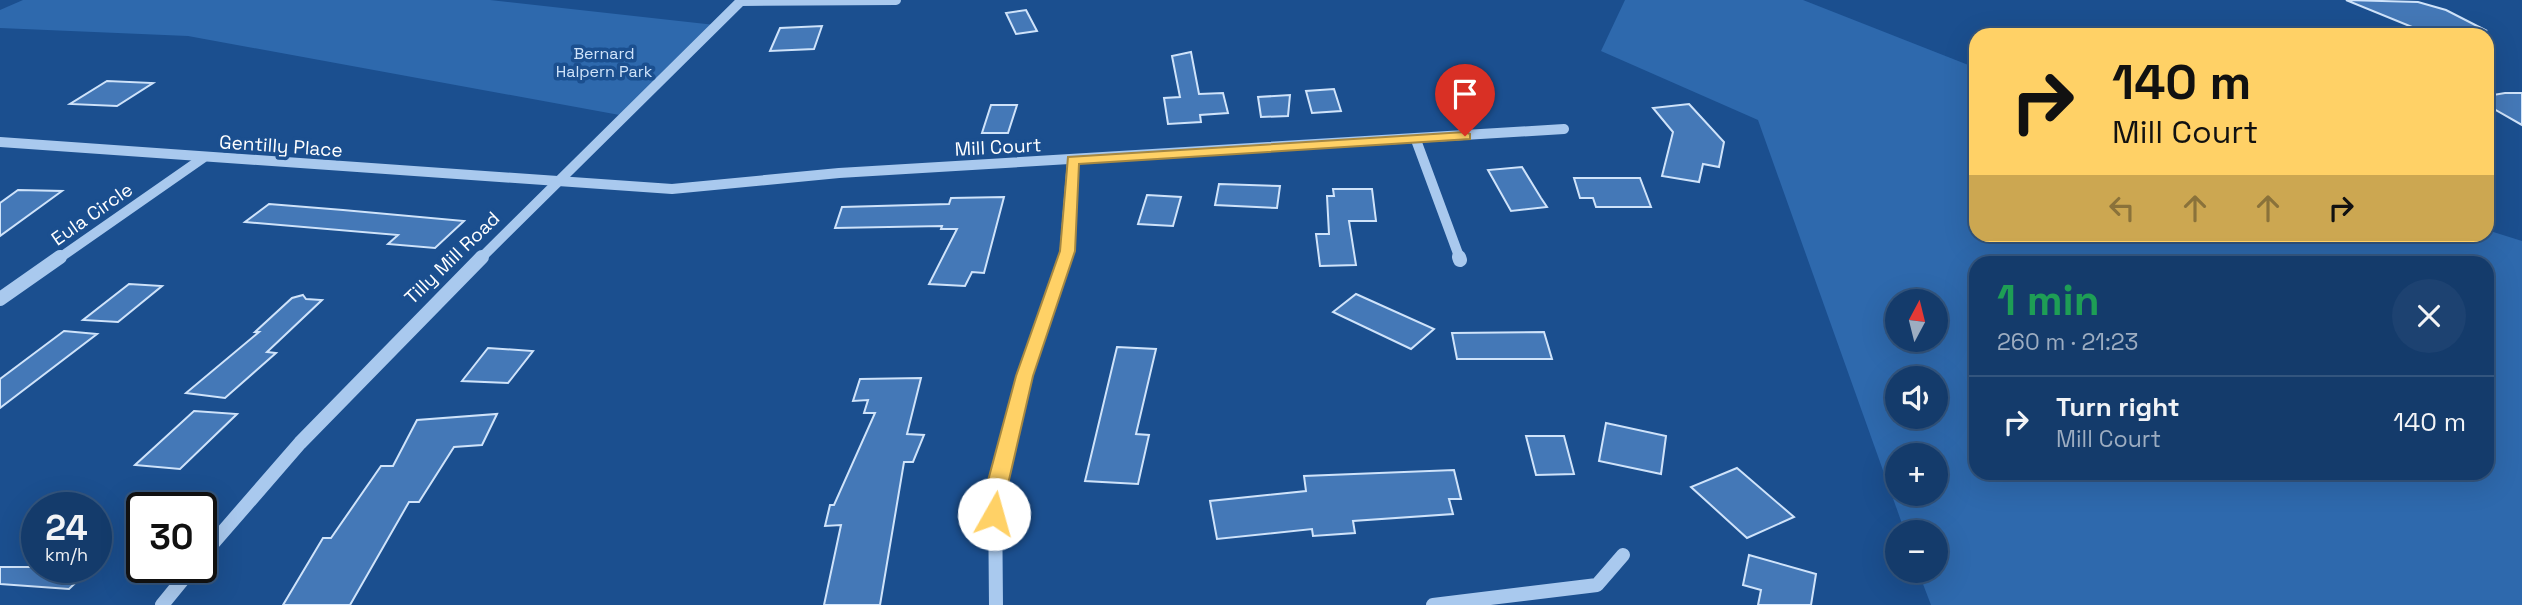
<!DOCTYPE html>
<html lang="en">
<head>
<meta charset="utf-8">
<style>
	:root { --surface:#143b6b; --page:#1d4271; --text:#f1f3f6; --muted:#9dadc1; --line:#33557e }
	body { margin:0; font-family:"Space Grotesk",sans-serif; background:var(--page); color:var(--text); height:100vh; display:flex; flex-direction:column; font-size:26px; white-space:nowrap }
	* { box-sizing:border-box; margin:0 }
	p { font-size:23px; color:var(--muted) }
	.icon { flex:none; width:38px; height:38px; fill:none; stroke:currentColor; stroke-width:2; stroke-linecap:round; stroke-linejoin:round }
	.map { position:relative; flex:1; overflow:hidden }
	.panel { position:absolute; left:1969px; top:256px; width:525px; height:224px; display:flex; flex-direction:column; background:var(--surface); border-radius:21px; box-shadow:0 7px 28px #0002,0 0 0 2px var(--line) }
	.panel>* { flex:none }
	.guide { position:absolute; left:1969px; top:28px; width:525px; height:214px; border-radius:21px; box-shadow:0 7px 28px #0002,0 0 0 2px var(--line); background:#ffd166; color:#111; overflow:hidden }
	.needle { width:46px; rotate:7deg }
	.controls { position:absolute; left:1885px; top:289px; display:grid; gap:14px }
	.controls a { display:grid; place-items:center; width:63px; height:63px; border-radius:50%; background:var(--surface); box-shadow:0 7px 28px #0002,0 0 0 2px var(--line); font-size:35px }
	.speed { position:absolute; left:21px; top:492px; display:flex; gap:14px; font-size:35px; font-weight:700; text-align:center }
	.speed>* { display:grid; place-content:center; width:91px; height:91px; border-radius:50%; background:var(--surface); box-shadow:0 7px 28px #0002,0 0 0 2px var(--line); line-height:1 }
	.speed small { font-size:18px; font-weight:400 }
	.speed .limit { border:4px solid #111; border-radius:10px; background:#fff; color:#111 }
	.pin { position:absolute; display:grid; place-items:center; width:60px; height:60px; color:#fff; margin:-72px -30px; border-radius:50% 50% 50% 0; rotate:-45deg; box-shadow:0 0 7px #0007 }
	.pin .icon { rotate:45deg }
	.me { position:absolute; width:77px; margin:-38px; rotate:7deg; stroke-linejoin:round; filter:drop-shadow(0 0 5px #0008) }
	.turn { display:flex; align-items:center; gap:24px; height:147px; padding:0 28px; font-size:32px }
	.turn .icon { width:91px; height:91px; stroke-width:2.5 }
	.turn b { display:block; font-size:49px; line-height:60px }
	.lanes { display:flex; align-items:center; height:66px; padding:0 28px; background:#0003; justify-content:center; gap:35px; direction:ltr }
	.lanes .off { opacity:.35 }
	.round { display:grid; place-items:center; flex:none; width:74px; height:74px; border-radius:37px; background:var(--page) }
	.head { display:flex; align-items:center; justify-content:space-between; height:119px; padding:0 28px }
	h1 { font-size:42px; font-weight:700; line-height:52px; color:#1e9e55 }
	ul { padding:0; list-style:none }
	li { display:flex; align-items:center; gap:21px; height:91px; padding:0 28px; border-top:2px solid var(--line) }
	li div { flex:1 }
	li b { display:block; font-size:26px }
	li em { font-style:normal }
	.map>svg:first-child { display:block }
	.green { fill:#2e69ad; fill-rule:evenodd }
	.building { fill:#4478b7; stroke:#cfe3fa; stroke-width:2 }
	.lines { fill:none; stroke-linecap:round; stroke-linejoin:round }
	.minor-far1 { stroke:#a9c9ee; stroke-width:10 }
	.minor { stroke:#a9c9ee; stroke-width:14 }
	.route { fill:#ffd166; stroke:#a68842; stroke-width:2 }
	.labels { text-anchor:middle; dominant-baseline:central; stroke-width:7; stroke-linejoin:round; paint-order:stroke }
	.far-park-label { font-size:16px; fill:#cfe3fa; stroke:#1b4f8f }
	.street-label { font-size:19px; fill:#fff; stroke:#1b4f8f }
</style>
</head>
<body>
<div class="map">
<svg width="2522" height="605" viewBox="0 0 2522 605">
	<rect width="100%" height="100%" fill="#1b4f8f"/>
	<g class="green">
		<path d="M 23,0 L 490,0 L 715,25 L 625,116 L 188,36 L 0,28 L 0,10 Z"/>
		<path d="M 1625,0 L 1803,0 L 1976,68 L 1976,234 L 2487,234 L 2487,230 L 2522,241 L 2522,605 L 1931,605 L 1918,571 L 1936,570 L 1936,532 L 1905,532 L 1758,120 L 1601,51 ZM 1976,262 L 2487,262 L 2487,472 L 1976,472 ZM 1897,301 L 1936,301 L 1936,340 L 1897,340 ZM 1897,378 L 1936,378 L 1936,416 L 1897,416 ZM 1897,455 L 1936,455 L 1936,494 L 1897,494 Z"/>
	</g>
	<g class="building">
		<path d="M 2346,0 L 2418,2 L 2446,10 L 2487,31 L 2440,32 L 2412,27 Z"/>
		<path d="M 1026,10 L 1037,31 L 1016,34 L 1006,13 Z"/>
		<path d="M 822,26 L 814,49 L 770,51 L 780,28 Z"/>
		<path d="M 1191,52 L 1199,94 L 1223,93 L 1228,113 L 1200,115 L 1201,122 L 1168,124 L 1164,98 L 1180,97 L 1172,56 Z"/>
		<path d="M 107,81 L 153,83 L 117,106 L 70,104 Z"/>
		<path d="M 1334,89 L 1341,111 L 1312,113 L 1306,91 Z"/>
		<path d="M 2505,93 L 2522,93 L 2522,125 L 2487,105 L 2487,96 Z"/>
		<path d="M 1290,95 L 1288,116 L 1261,117 L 1258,97 Z"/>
		<path d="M 1689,104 L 1724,142 L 1719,167 L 1703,164 L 1699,182 L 1662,176 L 1673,132 L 1653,108 Z"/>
		<path d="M 991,105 L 1017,105 L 1008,133 L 982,133 Z"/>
		<path d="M 1522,167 L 1541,198 L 1547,207 L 1511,211 L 1488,170 Z"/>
		<path d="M 1574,178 L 1640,178 L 1651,207 L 1596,207 L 1593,198 L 1580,198 Z"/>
		<path d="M 1219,184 L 1280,186 L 1277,208 L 1215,205 Z"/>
		<path d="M 1333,189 L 1372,189 L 1376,221 L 1349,221 L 1356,265 L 1320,266 L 1316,234 L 1329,234 L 1327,196 L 1334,196 Z"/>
		<path d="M 18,190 L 62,191 L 0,236 L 0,203 Z"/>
		<path d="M 1147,195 L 1181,197 L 1173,226 L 1138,224 Z"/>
		<path d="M 1004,197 L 984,273 L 972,272 L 965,286 L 929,284 L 957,229 L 941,229 L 942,226 L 835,228 L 842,207 L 949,204 L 951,198 Z"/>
		<path d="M 269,204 L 343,210 L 464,221 L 435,248 L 388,244 L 398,235 L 245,222 Z"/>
		<path d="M 129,284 L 162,286 L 118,322 L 83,320 Z"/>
		<path d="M 1356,294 L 1434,329 L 1411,349 L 1333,312 Z"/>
		<path d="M 303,295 L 306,299 L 322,300 L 267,352 L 276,353 L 225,398 L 186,393 L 259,332 L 255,332 L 292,298 Z"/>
		<path d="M 64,331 L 97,334 L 0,408 L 0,379 Z"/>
		<path d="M 1544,332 L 1552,359 L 1457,359 L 1452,333 Z"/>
		<path d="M 1117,347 L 1156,349 L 1136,434 L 1149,435 L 1138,484 L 1085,481 Z"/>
		<path d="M 488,348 L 533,351 L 508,383 L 462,381 Z"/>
		<path d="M 921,378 L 907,434 L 924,435 L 913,462 L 904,462 L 880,605 L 824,605 L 841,525 L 825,526 L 830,505 L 834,505 L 875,413 L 864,413 L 868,400 L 853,401 L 860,379 Z"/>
		<path d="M 194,411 L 237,414 L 180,469 L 135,465 Z"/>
		<path d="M 497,414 L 482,445 L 454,447 L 419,502 L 409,502 L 350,605 L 283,605 L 323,538 L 331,538 L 381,466 L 393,466 L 417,420 Z"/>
		<path d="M 1606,423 L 1666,436 L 1661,474 L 1599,461 Z"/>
		<path d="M 1526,436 L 1564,436 L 1574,474 L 1536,475 Z"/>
		<path d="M 1737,468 L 1794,517 L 1747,538 L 1691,487 Z"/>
		<path d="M 1454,470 L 1461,499 L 1449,499 L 1453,514 L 1353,521 L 1355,533 L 1313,536 L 1312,529 L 1217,539 L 1210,501 L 1306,491 L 1304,476 Z"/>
		<path d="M 1749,555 L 1816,574 L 1811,605 L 1758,605 L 1761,590 L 1743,585 Z"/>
		<path d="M 0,567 L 92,567 L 69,589 L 0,584 Z"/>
	</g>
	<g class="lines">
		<g class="minor-far1">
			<path d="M 741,1 L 896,0"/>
			<path d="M 1416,140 L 1460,259"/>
			<path d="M 0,142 L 672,189 L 839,173 L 1564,129"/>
			<path d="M 58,259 L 203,158"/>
			<path d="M 480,259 L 742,0"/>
			<path d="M 1064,259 L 1072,160"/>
		</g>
		<g class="minor">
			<path d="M 1459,257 L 1460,260"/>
			<path d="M 0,299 L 60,257"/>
			<path d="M 201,557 L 300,443 L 482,257"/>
			<path d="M 162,605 L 193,567"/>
			<path d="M 996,605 L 995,492 L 1025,376 L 1065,257"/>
			<path d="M 1433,605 L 1597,585 L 1623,555"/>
		</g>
	</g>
	<path class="route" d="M 1465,132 L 1470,134 L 1470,139 L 1079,164 L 1075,251 L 1033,376 L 1000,519 L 987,519 L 984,514 L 985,492 L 1016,376 L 1060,251 L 1068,157 Z"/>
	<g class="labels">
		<g class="far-park-label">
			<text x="604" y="53">Bernard<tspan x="604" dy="18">Halpern Park</tspan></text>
		</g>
		<g class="street-label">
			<text transform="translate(281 146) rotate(4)">Gentilly Place</text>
			<text transform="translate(998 147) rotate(-3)">Mill Court</text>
			<text transform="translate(92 214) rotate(-35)">Eula Circle</text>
			<text transform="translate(452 258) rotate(-44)">Tilly Mill Road</text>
		</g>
	</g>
</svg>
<div class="controls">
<a><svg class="needle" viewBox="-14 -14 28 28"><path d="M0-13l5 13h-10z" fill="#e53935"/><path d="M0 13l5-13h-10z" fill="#9dadc1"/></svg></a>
<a><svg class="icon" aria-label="sound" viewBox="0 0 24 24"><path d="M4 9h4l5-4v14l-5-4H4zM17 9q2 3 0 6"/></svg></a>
<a>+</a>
<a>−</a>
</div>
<div class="speed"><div>24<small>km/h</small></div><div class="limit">30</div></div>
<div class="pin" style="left:1465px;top:136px;background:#d93025"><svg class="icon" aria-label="arrive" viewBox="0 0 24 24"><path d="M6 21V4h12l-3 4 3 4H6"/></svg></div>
<svg class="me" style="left:994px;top:514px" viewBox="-20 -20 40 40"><circle r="19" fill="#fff"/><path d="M0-13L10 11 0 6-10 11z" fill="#ffd166"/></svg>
<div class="guide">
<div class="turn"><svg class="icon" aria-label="right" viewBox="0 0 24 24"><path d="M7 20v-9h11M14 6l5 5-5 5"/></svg><div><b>140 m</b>Mill Court</div></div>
<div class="lanes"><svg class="icon off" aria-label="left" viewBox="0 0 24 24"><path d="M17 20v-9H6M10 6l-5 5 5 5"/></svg><svg class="icon off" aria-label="ahead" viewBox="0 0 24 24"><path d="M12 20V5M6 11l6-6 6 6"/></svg><svg class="icon off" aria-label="ahead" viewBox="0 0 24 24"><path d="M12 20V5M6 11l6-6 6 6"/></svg><svg class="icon" aria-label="right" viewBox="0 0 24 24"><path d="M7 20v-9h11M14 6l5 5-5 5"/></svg></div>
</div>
<section class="panel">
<div class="head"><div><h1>1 min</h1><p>260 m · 21:23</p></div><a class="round"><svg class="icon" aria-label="close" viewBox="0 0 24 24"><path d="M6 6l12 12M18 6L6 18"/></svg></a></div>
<ul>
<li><svg class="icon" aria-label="right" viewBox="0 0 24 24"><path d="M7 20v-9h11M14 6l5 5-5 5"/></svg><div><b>Turn right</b><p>Mill Court</p></div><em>140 m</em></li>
</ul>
</section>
</div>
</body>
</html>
